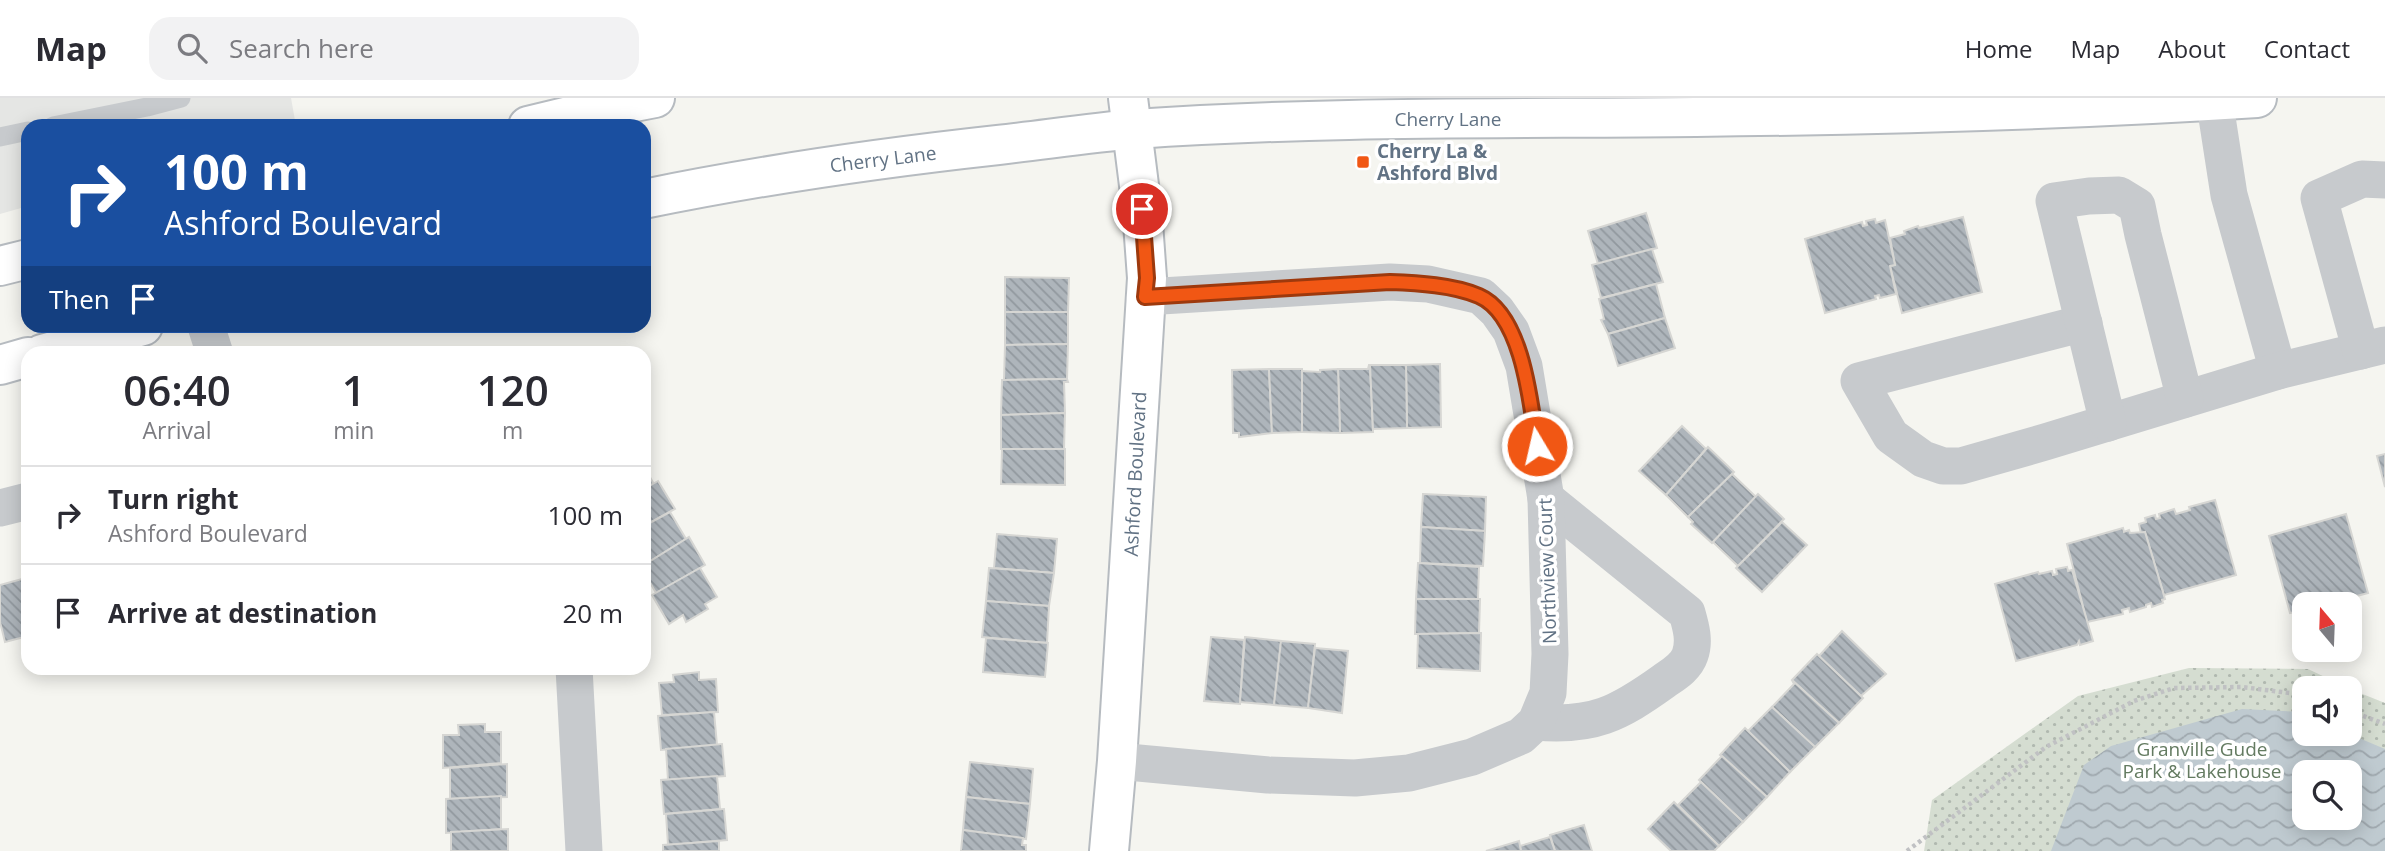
<!DOCTYPE html>
<html lang="en">
<head>
<meta charset="utf-8">
<style>
	:root { --surface:#fff; --page:#f2f2f3; --text:#2b2b33; --muted:#7c7c81; --line:#e1e1e2 }
	body { margin:0; font-family:"Open Sans",sans-serif; background:var(--page); color:var(--text); height:100vh; display:flex; flex-direction:column; font-size:26px; white-space:nowrap }
	* { box-sizing:border-box; margin:0 }
	p { font-size:23px; color:var(--muted) }
	.icon { flex:none; width:38px; height:38px; fill:none; stroke:currentColor; stroke-width:2; stroke-linecap:round; stroke-linejoin:round }
	.map { position:relative; flex:1; overflow:hidden }
	.side { position:absolute; left:21px; top:248px; width:630px; height:329px; display:flex; flex-direction:column; background:var(--surface); border-radius:21px; box-shadow:0 4px 18px #0003 }
	.side>* { flex:none }
	.top-card { position:absolute; left:21px; top:21px; width:630px; height:214px; border-radius:21px; box-shadow:0 4px 18px #0003; background:#1a4fa0; color:#fff; overflow:hidden }
	.needle { width:46px; rotate:341deg }
	.buttons { position:absolute; left:2292px; top:494px; display:grid; gap:14px }
	.buttons a { display:grid; place-items:center; width:70px; height:70px; border-radius:14px; background:var(--surface); box-shadow:0 4px 18px #0003; font-size:35px }
	.pin { position:absolute; display:grid; place-items:center; width:60px; height:60px; color:#fff; margin:-30px; border:4px solid #fff; border-radius:50%; box-shadow:0 2px 7px #0007 }
	.me { position:absolute; width:77px; margin:-38px; rotate:351deg; stroke-linejoin:round; filter:drop-shadow(0 0 5px #0008) }
	.turn { display:flex; align-items:center; gap:24px; height:147px; padding:0 28px; font-size:32px }
	.turn .icon { width:91px; height:91px; stroke-width:2.5 }
	.turn b { display:block; font-size:49px; line-height:60px }
	.then { display:flex; align-items:center; height:66px; padding:0 28px; background:#0003; gap:14px; font-size:26px }
	.eta { display:flex; justify-content:space-evenly; align-items:center; height:119px; text-align:center }
	.eta b { font-size:42px; font-weight:600; line-height:49px }
	ul { padding:0; list-style:none }
	li { display:flex; align-items:center; gap:21px; height:98px; padding:0 28px; border-top:2px solid var(--line) }
	li div { flex:1 }
	li b { display:block; font-size:26px }
	li em { font-style:normal }
	header { display:flex; align-items:center; gap:42px; box-sizing:border-box; height:98px; padding:0 35px; background:var(--surface); border-bottom:2px solid var(--line) }
	header strong { font-size:33px }
	nav { display:flex; gap:38px; margin-inline-start:auto; font-size:24px }
	.search { width:490px; height:63px; background:var(--page); display:flex; align-items:center; gap:18px; box-sizing:border-box; padding:0 24px; border-radius:21px; color:var(--muted); font-size:26px }
	.map>svg:first-child { display:block }
	.built { fill:#e5e6e4 }
	.green { fill:url(#green-dots); fill-rule:evenodd }
	.water { fill:url(#water-waves); fill-rule:evenodd }
	.building { fill:url(#building-back-hatch); stroke:#d6d6d3; stroke-width:2 }
	.lines { fill:none; stroke-linecap:round; stroke-linejoin:round }
	.secondary-casing { stroke:#b6bbc0; stroke-width:42 }
	.path { stroke:#c0c1c3; stroke-width:4.5; stroke-dasharray:3.5 3.5; stroke-linecap:butt }
	.lane { stroke:#c7cacd; stroke-width:19 }
	.street { stroke:#c7cacd; stroke-width:37 }
	.secondary { stroke:#fff; stroke-width:38 }
	.route-casing { stroke:#9d390d; stroke-width:18 }
	.route { stroke:#f15714; stroke-width:12 }
	.poi-dot { fill:#f15714; stroke:#fff; stroke-width:2.5 }
	.labels { text-anchor:middle; dominant-baseline:central; stroke-width:7; stroke-linejoin:round; paint-order:stroke }
	.street-label { font-size:19px; fill:#617284; stroke:#fff }
	.poi-label { font-size:19px; font-weight:bold; fill:#617284; stroke:#fff; text-anchor:start }
	.park-label { font-size:19px; fill:#647b61; stroke:#fff }
</style>
</head>
<body>
<header>
<strong>Map</strong>
<div class="search"><svg class="icon" aria-label="search" viewBox="0 0 24 24"><circle cx="10" cy="10" r="6"/><path d="M15 15l6 6"/></svg>Search here</div>
<nav><a>Home</a><a>Map</a><a>About</a><a>Contact</a></nav>
</header>
<div class="map">
<svg width="2385" height="753" viewBox="0 0 2385 753">
	<defs>
		<pattern id="green-dots" width="8" height="8" patternUnits="userSpaceOnUse" patternTransform="scale(1.75)"><rect width="8" height="8" fill="#d5ddd1"/><path d="M2 2h.1M6 6h.1" fill="none" stroke="#b0b8af" stroke-width="1.8" stroke-linecap="round"/></pattern>
		<pattern id="water-waves" width="16" height="10" patternUnits="userSpaceOnUse" patternTransform="scale(1.75)"><rect width="16" height="10" fill="#bfcad0"/><path d="M0 5q4-4 8 0t8 0" fill="none" stroke="#9fa8ae"/></pattern>
		<pattern id="building-back-hatch" width="6" height="6" patternUnits="userSpaceOnUse" patternTransform="scale(1.75)"><rect width="6" height="6" fill="#aeb5bb"/><path d="M-1 5l2 2M0 0l6 6M5-1l2 2" fill="none" stroke="#91989e"/></pattern>
	</defs>
	<rect width="100%" height="100%" fill="#f5f5f0"/>
	<path class="built" d="M 0,0 L 291,0 L 296,28 L 28,28 L 28,108 L 0,116 Z"/>
	<path class="green" d="M 2189,570 L 2308,571 L 2348,590 L 2305,590 L 2305,635 L 2350,635 L 2350,591 L 2385,605 L 2385,753 L 1924,753 L 1932,702 L 2078,598 ZM 2305,674 L 2350,674 L 2350,719 L 2305,719 Z"/>
	<path class="water" d="M 2242,611 L 2302,614 L 2305,615 L 2305,635 L 2347,635 L 2385,651 L 2385,753 L 2051,753 L 2084,667 L 2111,648 ZM 2305,674 L 2350,674 L 2350,719 L 2305,719 Z"/>
	<g class="building">
		<path d="M 1646,115 L 1657,150 L 1598,166 L 1588,133 Z"/>
		<path d="M 1963,119 L 1982,194 L 1902,215 L 1890,168 L 1895,167 L 1890,140 L 1905,136 L 1904,133 L 1918,128 L 1919,130 Z"/>
		<path d="M 1875,121 L 1876,125 L 1885,122 L 1895,167 L 1890,168 L 1896,196 L 1880,200 L 1879,197 L 1875,198 L 1876,201 L 1825,215 L 1805,141 L 1862,124 L 1863,128 L 1867,127 L 1866,123 Z"/>
		<path d="M 1652,151 L 1663,184 L 1601,200 L 1592,167 Z"/>
		<path d="M 1005,179 L 1069,180 L 1068,214 L 1005,214 Z"/>
		<path d="M 1656,186 L 1665,220 L 1608,236 L 1601,222 L 1604,221 L 1599,201 Z"/>
		<path d="M 1005,214 L 1068,214 L 1068,246 L 1005,247 Z"/>
		<path d="M 1665,220 L 1675,250 L 1618,268 L 1608,236 Z"/>
		<path d="M 1068,246 L 1067,281 L 1004,282 L 1005,247 Z"/>
		<path d="M 1440,266 L 1441,329 L 1407,330 L 1406,267 Z"/>
		<path d="M 1369,267 L 1370,267 L 1373,334 L 1340,335 L 1338,271 L 1368,271 Z"/>
		<path d="M 1370,267 L 1406,267 L 1407,330 L 1373,331 Z"/>
		<path d="M 1269,271 L 1272,335 L 1239,339 L 1239,335 L 1233,335 L 1232,272 Z"/>
		<path d="M 1269,271 L 1302,271 L 1302,334 L 1272,335 Z"/>
		<path d="M 1338,271 L 1340,335 L 1302,334 L 1302,273 L 1320,274 L 1320,272 Z"/>
		<path d="M 1065,281 L 1067,281 L 1068,284 L 1064,284 L 1065,315 L 1001,317 L 1002,282 Z"/>
		<path d="M 1065,315 L 1064,351 L 1001,351 L 1001,317 Z"/>
		<path d="M 1682,328 L 1706,351 L 1666,397 L 1639,373 Z"/>
		<path d="M 1708,349 L 1734,374 L 1688,419 L 1666,397 Z"/>
		<path d="M 1002,351 L 1065,351 L 1065,387 L 1001,386 Z"/>
		<path d="M 2385,356 L 2385,389 L 2377,358 Z"/>
		<path d="M 644,369 L 654,386 L 644,391 Z"/>
		<path d="M 1732,376 L 1756,399 L 1712,445 L 1691,426 L 1693,424 L 1688,419 Z"/>
		<path d="M 658,383 L 675,411 L 644,428 L 644,391 Z"/>
		<path d="M 1423,396 L 1486,399 L 1485,433 L 1421,429 Z"/>
		<path d="M 1758,396 L 1784,421 L 1738,468 L 1713,444 Z"/>
		<path d="M 2215,402 L 2236,477 L 2164,497 L 2145,434 L 2141,436 L 2139,426 L 2146,424 L 2145,420 L 2155,417 L 2156,421 L 2160,420 L 2159,416 L 2174,411 L 2176,416 L 2190,412 L 2189,409 Z"/>
		<path d="M 670,414 L 686,441 L 644,467 L 644,428 Z"/>
		<path d="M 2346,416 L 2368,495 L 2327,506 L 2305,506 L 2305,512 L 2290,515 L 2269,438 Z"/>
		<path d="M 1782,424 L 1807,447 L 1762,494 L 1736,470 Z"/>
		<path d="M 1421,429 L 1485,433 L 1483,468 L 1420,465 Z"/>
		<path d="M 2123,430 L 2124,434 L 2129,432 L 2130,435 L 2145,434 L 2165,501 L 2162,502 L 2163,505 L 2152,509 L 2151,505 L 2146,507 L 2146,509 L 2130,514 L 2129,510 L 2122,512 L 2123,516 L 2087,524 L 2067,446 Z"/>
		<path d="M 997,436 L 1057,441 L 1054,475 L 994,470 Z"/>
		<path d="M 689,439 L 705,467 L 656,495 L 644,474 L 644,467 Z"/>
		<path d="M 1418,465 L 1479,469 L 1478,501 L 1416,501 Z"/>
		<path d="M 2067,469 L 2068,473 L 2072,472 L 2093,543 L 2080,547 L 2079,543 L 2077,547 L 2016,563 L 1995,486 L 2038,474 L 2039,476 L 2052,473 L 2053,477 L 2057,476 L 2056,471 Z"/>
		<path d="M 700,470 L 717,499 L 705,506 L 708,511 L 686,524 L 683,517 L 669,526 L 652,497 Z"/>
		<path d="M 989,470 L 1054,475 L 1049,508 L 986,503 Z"/>
		<path d="M 22,481 L 28,506 L 28,538 L 5,544 L 0,524 L 0,487 Z"/>
		<path d="M 1416,501 L 1480,501 L 1479,535 L 1415,536 Z"/>
		<path d="M 986,503 L 1049,508 L 1047,545 L 982,539 Z"/>
		<path d="M 1842,533 L 1886,576 L 1861,598 L 1819,558 Z"/>
		<path d="M 1481,535 L 1480,573 L 1417,570 L 1418,536 Z"/>
		<path d="M 1211,539 L 1244,542 L 1240,606 L 1204,603 Z"/>
		<path d="M 1245,539 L 1281,543 L 1274,607 L 1240,604 Z"/>
		<path d="M 986,540 L 1048,545 L 1045,579 L 983,574 Z"/>
		<path d="M 1281,543 L 1315,546 L 1308,610 L 1274,607 Z"/>
		<path d="M 1315,550 L 1348,553 L 1342,615 L 1308,610 Z"/>
		<path d="M 1817,556 L 1863,600 L 1839,625 L 1792,582 Z"/>
		<path d="M 699,574 L 699,582 L 716,581 L 718,614 L 662,617 L 659,585 L 674,584 L 673,577 Z"/>
		<path d="M 1792,582 L 1839,625 L 1815,649 L 1772,609 L 1794,586 Z"/>
		<path d="M 1772,609 L 1815,649 L 1790,674 L 1748,633 Z"/>
		<path d="M 714,614 L 717,647 L 661,652 L 658,618 Z"/>
		<path d="M 485,626 L 485,634 L 501,634 L 501,665 L 443,670 L 443,637 L 459,637 L 458,627 Z"/>
		<path d="M 1745,630 L 1790,674 L 1767,699 L 1720,657 Z"/>
		<path d="M 722,646 L 725,678 L 668,682 L 666,651 Z"/>
		<path d="M 1722,658 L 1767,699 L 1743,724 L 1699,682 Z"/>
		<path d="M 970,664 L 1033,671 L 1030,706 L 966,699 Z"/>
		<path d="M 507,666 L 507,699 L 450,701 L 450,670 Z"/>
		<path d="M 717,678 L 720,711 L 664,716 L 661,682 Z"/>
		<path d="M 1701,684 L 1743,724 L 1719,748 L 1678,707 Z"/>
		<path d="M 501,698 L 501,731 L 446,735 L 446,701 Z"/>
		<path d="M 966,699 L 1030,706 L 1026,741 L 963,732 Z"/>
		<path d="M 1674,704 L 1719,748 L 1714,753 L 1671,753 L 1648,731 Z"/>
		<path d="M 724,711 L 727,742 L 668,747 L 666,716 Z"/>
		<path d="M 1584,727 L 1592,753 L 1555,753 L 1550,737 Z"/>
		<path d="M 508,731 L 508,753 L 451,753 L 451,734 Z"/>
		<path d="M 963,732 L 1023,740 L 1022,747 L 1026,747 L 1026,753 L 961,753 Z"/>
		<path d="M 1550,739 L 1555,753 L 1521,753 L 1520,748 Z"/>
		<path d="M 719,743 L 719,753 L 663,753 L 663,747 Z"/>
		<path d="M 1519,743 L 1521,753 L 1486,753 Z"/>
	</g>
	<g class="lines">
		<g class="secondary-casing">
			<g id="secondary">
				<path d="M 528,28 L 598,11 L 655,0"/>
				<path d="M 644,101 C 761,77 879,60 998,47 C 1043,42 1089,35 1135,31 C 1322,18 1509,21 1696,19 C 1883,17 2070,12 2257,0"/>
				<path d="M 0,168 L 28,161"/>
				<path d="M 42,256 L 143,228"/>
				<path d="M 0,267 L 28,259"/>
				<path d="M 1109,753 L 1117,663 L 1147,180 L 1142,111 L 1128,0"/>
			</g>
		</g>
		<g class="path">
			<path d="M 2350,613 L 2385,626"/>
			<path d="M 1907,753 L 2046,649 L 2134,603 L 2174,590 L 2242,589 L 2305,597"/>
		</g>
		<g class="lane">
			<path d="M 53,28 L 147,9 L 181,0"/>
			<path d="M 0,39 L 28,33"/>
		</g>
		<g class="street">
			<path d="M 2214,0 L 2229,97 L 2278,273"/>
			<path d="M 2084,225 L 1859,283 L 1891,338 L 1923,361 L 1943,368 L 1961,368 L 2045,344 L 2278,273 L 2385,247"/>
			<path d="M 206,228 L 215,256"/>
			<path d="M 2361,253 L 2319,100 L 2362,81 L 2385,82"/>
			<path d="M 2108,325 L 2054,103 L 2089,98 L 2119,97 L 2137,108 L 2143,137 L 2185,301"/>
			<path d="M 0,410 L 28,403"/>
			<path d="M 574,570 L 584,753"/>
			<path d="M 1536,624 C 1593,629 1618,616 1664,583 C 1674,576 1686,569 1690,557 C 1695,543 1691,529 1687,515 L 1546,401"/>
			<path d="M 1117,663 L 1268,677 L 1355,680 L 1409,675 L 1472,659 L 1521,638 L 1536,624 L 1548,595 L 1550,556 L 1546,401 L 1524,268 L 1511,233 L 1497,213 L 1481,198 L 1428,186 L 1390,184 L 1145,199"/>
		</g>
		<use href="#secondary" class="secondary"/>
	</g>
	<g class="lines">
		<g class="route-casing">
			<path id="route" d="M 1142,111 L 1147,180 L 1145,199 L 1390,184 C 1417,185 1454,187 1479,198 C 1523,217 1531,307 1537,348"/>
		</g>
		<use href="#route" class="route"/>
	</g>
	<rect class="poi-dot" x="1356" y="57" width="14" height="14" rx="3.5"/>
	<g class="labels">
		<g class="street-label">
			<text x="1448" y="21">Cherry Lane</text>
			<text transform="translate(883 61) rotate(-7)">Cherry Lane</text>
			<text transform="translate(1135 376) rotate(-87)">Ashford Boulevard</text>
			<text transform="translate(1547 473) rotate(-92)">Northview Court</text>
		</g>
		<g class="poi-label">
			<text x="1377" y="53">Cherry La &amp;<tspan x="1377" dy="22">Ashford Blvd</tspan></text>
		</g>
		<g class="park-label">
			<text x="2202" y="651">Granville Gude<tspan x="2202" dy="22">Park &amp; Lakehouse</tspan></text>
		</g>
	</g>
</svg>
<div class="buttons">
<a><svg class="needle" viewBox="-14 -14 28 28"><path d="M0-13l5 13h-10z" fill="#e53935"/><path d="M0 13l5-13h-10z" fill="#7c7c81"/></svg></a>
<a><svg class="icon" aria-label="sound" viewBox="0 0 24 24"><path d="M4 9h4l5-4v14l-5-4H4zM17 9q2 3 0 6"/></svg></a>
<a><svg class="icon" aria-label="search" viewBox="0 0 24 24"><circle cx="10" cy="10" r="6"/><path d="M15 15l6 6"/></svg></a>
</div>
<div class="pin" style="left:1142px;top:111px;background:#d93025"><svg class="icon" aria-label="arrive" viewBox="0 0 24 24"><path d="M6 21V4h12l-3 4 3 4H6"/></svg></div>
<svg class="me" style="left:1537px;top:348px" viewBox="-20 -20 40 40"><circle r="17" fill="#f15714" stroke="#fff" stroke-width="3"/><path d="M0-11L8 9 0 5-8 9z" fill="#fff"/></svg>
<div class="top-card">
<div class="turn"><svg class="icon" aria-label="right" viewBox="0 0 24 24"><path d="M7 20v-9h11M14 6l5 5-5 5"/></svg><div><b>100 m</b>Ashford Boulevard</div></div>
<div class="then">Then<svg class="icon" aria-label="arrive" viewBox="0 0 24 24"><path d="M6 21V4h12l-3 4 3 4H6"/></svg></div>
</div>
<section class="side">
<div class="eta">
<div><b>06:40</b><p>Arrival</p></div>
<div><b>1</b><p>min</p></div>
<div><b>120</b><p>m</p></div>
</div>
<ul>
<li><svg class="icon" aria-label="right" viewBox="0 0 24 24"><path d="M7 20v-9h11M14 6l5 5-5 5"/></svg><div><b>Turn right</b><p>Ashford Boulevard</p></div><em>100 m</em></li>
<li><svg class="icon" aria-label="arrive" viewBox="0 0 24 24"><path d="M6 21V4h12l-3 4 3 4H6"/></svg><div><b>Arrive at destination</b></div><em>20 m</em></li>
</ul>
</section>
</div>
</body>
</html>
